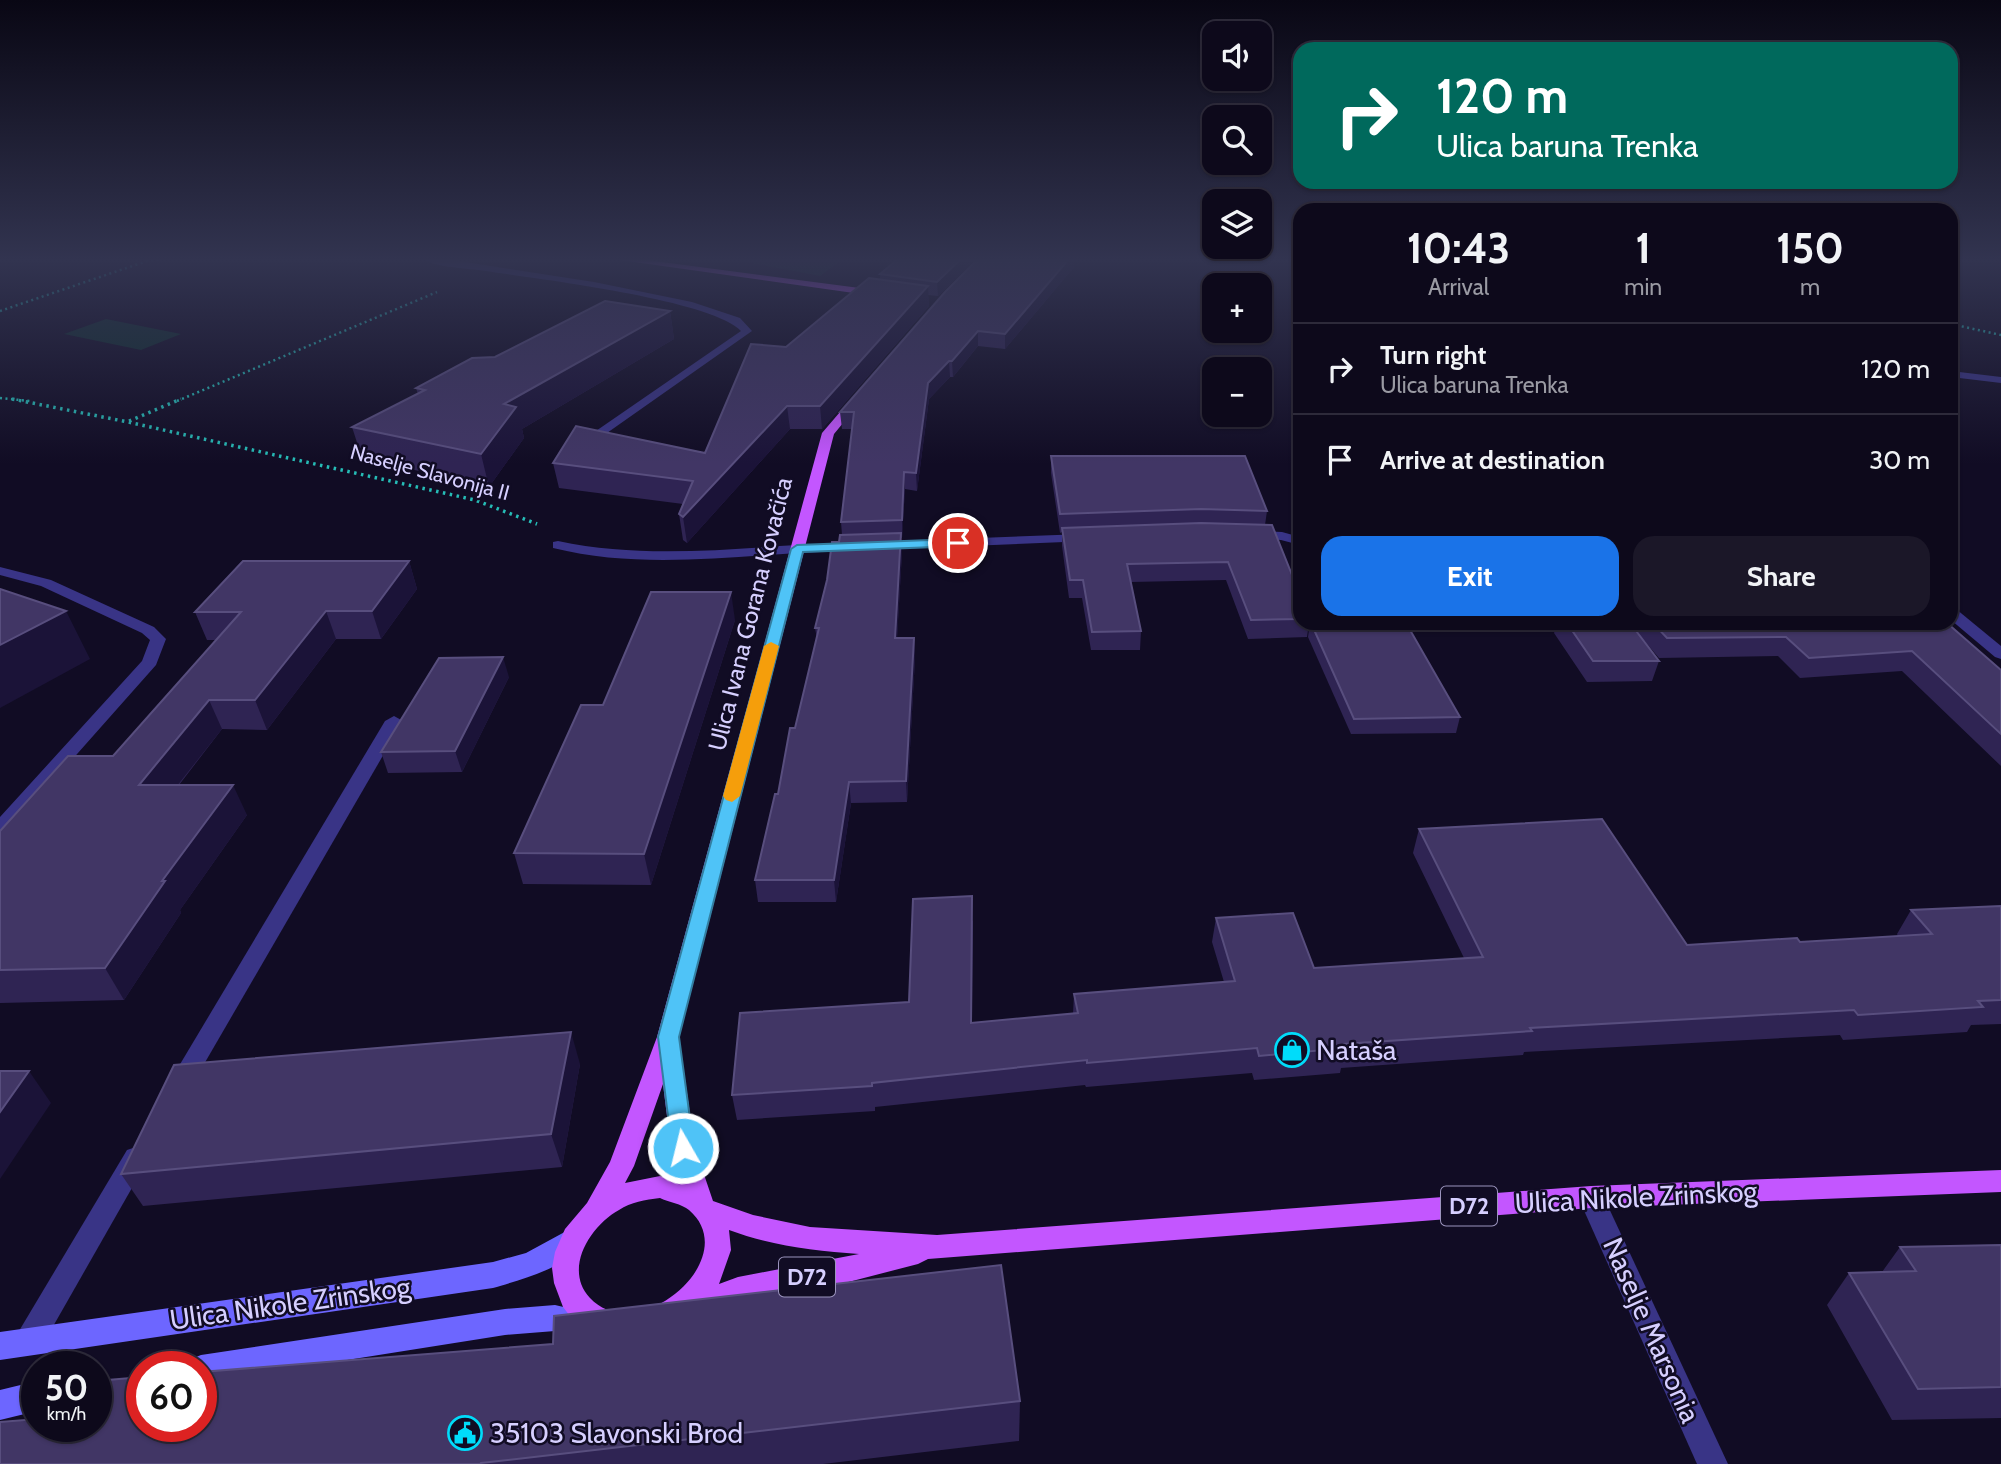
<!DOCTYPE html>
<html lang="en">
<head>
<meta charset="utf-8">
<style>
	:root { --surface:#0d091b; --page:#1b1728; --text:#f1f3f6; --muted:#9a9aa3; --line:#2d2a3a; --accent:#1a73e8 }
	body { margin:0; font-family:Cabin,sans-serif; background:var(--page); color:var(--text); height:100vh; display:flex; flex-direction:column; font-size:26px; white-space:nowrap }
	* { box-sizing:border-box; margin:0 }
	p { font-size:23px; color:var(--muted) }
	.icon { flex:none; width:38px; height:38px; fill:none; stroke:currentColor; stroke-width:2; stroke-linecap:round; stroke-linejoin:round }
	.map { position:relative; flex:1; overflow:hidden }
	.panel { position:absolute; left:1293px; top:203px; width:665px; height:427px; display:flex; flex-direction:column; background:var(--surface); border-radius:21px; box-shadow:0 2px 5px #0004,0 0 0 2px var(--line) }
	.panel>* { flex:none }
	.hud { position:absolute; left:1293px; top:42px; width:665px; height:147px; border-radius:21px; box-shadow:0 2px 5px #0004,0 0 0 2px var(--line); background:#00695c; color:#fff; overflow:hidden }
	.fabs { position:absolute; left:1202px; top:21px; display:grid; gap:14px }
	.fabs a { display:grid; place-items:center; width:70px; height:70px; border-radius:14px; background:var(--surface); box-shadow:0 2px 5px #0004,0 0 0 2px var(--line); font-size:35px }
	.speed { position:absolute; left:21px; top:1351px; display:flex; gap:14px; font-size:35px; font-weight:700; text-align:center }
	.speed>* { display:grid; place-content:center; width:91px; height:91px; border-radius:50%; background:var(--surface); box-shadow:0 2px 5px #0004,0 0 0 2px var(--line); line-height:1 }
	.speed small { font-size:18px; font-weight:400 }
	.speed .limit { border:10px solid #d22; background:#fff; color:#111 }
	.pin { position:absolute; display:grid; place-items:center; width:60px; height:60px; color:#fff; margin:-30px; border:4px solid #fff; border-radius:50%; box-shadow:0 2px 7px #0007 }
	.me { position:absolute; width:77px; margin:-38px; rotate:352deg; stroke-linejoin:round; filter:drop-shadow(0 0 5px #0008) }
	.turn { display:flex; align-items:center; gap:24px; height:147px; padding:0 28px; font-size:32px }
	.turn .icon { width:91px; height:91px; stroke-width:2.5 }
	.turn b { display:block; font-size:49px; line-height:60px }
	.eta { display:flex; justify-content:space-evenly; align-items:center; height:119px; text-align:center }
	.eta b { font-size:42px; font-weight:700; line-height:49px }
	.action { display:flex; gap:14px; margin-top:auto; padding:14px 28px }
	.action a { flex:1; height:80px; border-radius:21px; background:var(--accent); color:#fff; font-size:28px; font-weight:700; line-height:80px; text-align:center }
	.action a+a { background:var(--page); color:var(--text) }
	ul { padding:0; list-style:none }
	li { display:flex; align-items:center; gap:21px; height:91px; padding:0 28px; border-top:2px solid var(--line) }
	li div { flex:1 }
	li b { display:block; font-size:26px }
	li em { font-style:normal }
	.map>svg:first-child { display:block }
	.green { fill:#0f2e2e }
	.lines { fill:none; stroke-linecap:round; stroke-linejoin:round }
	.path-far1 { stroke:#26bcb6; stroke-width:2.5; stroke-dasharray:2 3.5; stroke-linecap:butt }
	.path { stroke:#26bcb6; stroke-width:3.5; stroke-dasharray:2.5 4.5; stroke-linecap:butt }
	.service { fill:#393486; fill-rule:evenodd }
	.minor { fill:#393486; fill-rule:evenodd }
	.secondary { fill:#6d66ff; fill-rule:evenodd }
	.primary { fill:#c356ff; fill-rule:evenodd }
	.wall { fill:#2f2453 }
	.shaded-wall { fill:#1b1338 }
	.building { fill:#413665; stroke:#584e7e; stroke-width:2 }
	.route { fill:#4fc3f7; stroke:#337fa1; stroke-width:2 }
	.slow { fill:#f59e0b }
	.labels { text-anchor:middle; dominant-baseline:central; stroke-width:5; stroke-linejoin:round; paint-order:stroke }
	.far-street-label { font-size:21px; fill:#d6cfff; stroke:#110c24 }
	.shield { fill:#110c24; stroke:#9b94bd; stroke-width:2 }
	.shield-label { font-size:23px; font-weight:bold; fill:#d6cfff }
	.street-label { font-size:24px; fill:#d6cfff; stroke:#110c24 }
	.near-poi-label { font-size:28px; fill:#d6cfff; stroke:#110c24; text-anchor:start }
	.near-street-label { font-size:28px; fill:#d6cfff; stroke:#110c24 }
</style>
</head>
<body>
<div class="map">
<svg width="2001" height="1464" viewBox="0 0 2001 1464">
	<rect width="100%" height="100%" fill="#110c24"/>
	<g class="green">
		<path d="M 731,259 L 843,259 L 820,276 Z"/>
		<path d="M 106,319 L 181,334 L 141,350 L 64,334 Z"/>
	</g>
	<g class="lines">
		<g class="path-far1">
			<path d="M 0,311 L 147,261 L 161,259"/>
			<path d="M 1951,324 L 2001,335"/>
			<path d="M 1951,333 L 1957,344"/>
			<path d="M 0,398 L 30,401"/>
			<path d="M 177,401 L 437,292"/>
		</g>
		<g class="path">
			<path d="M 12,399 L 128,422 L 475,500 L 537,524"/>
			<path d="M 129,421 L 181,399"/>
		</g>
		<g class="service">
			<path d="M 1951,371 L 2001,377 L 2001,383 L 1951,377 Z"/>
			<path d="M 558,541 C 638,558 716,550 797,545 L 804,549 L 797,553 C 715,558 634,568 553,548 L 553,542 Z"/>
			<path d="M 0,567 L 51,580 L 154,627 L 166,639 L 156,665 L 7,833 L 0,835 L 0,817 L 142,661 L 150,640 L 142,633 L 41,586 L 0,575 Z"/>
			<path d="M 394,716 L 403,721 L 189,1090 L 181,1093 L 173,1090 L 169,1083 L 173,1076 L 385,721 Z"/>
			<path d="M 136,1147 L 145,1150 L 149,1158 L 39,1351 L 29,1355 L 19,1351 L 15,1341 L 19,1331 L 127,1150 Z"/>
		</g>
		<g class="minor">
			<path d="M 423,259 L 446,259 L 594,282 L 692,302 L 740,318 L 752,331 L 597,440 L 593,439 L 593,433 L 741,331 C 710,299 536,279 486,271 C 467,268 438,268 423,259 Z"/>
			<path d="M 1255,531 L 1282,532 L 1300,537 L 1300,545 L 1281,540 L 1250,538 L 1248,535 Z"/>
			<path d="M 1084,534 L 1089,535 L 1089,541 L 797,553 L 790,549 L 797,545 Z"/>
			<path d="M 1951,607 L 1956,609 L 2001,646 L 2001,659 L 1995,657 L 1951,620 Z"/>
			<path d="M 1591,1186 L 1600,1189 L 1728,1464 L 1697,1464 L 1578,1197 L 1582,1189 Z"/>
		</g>
		<g class="secondary">
			<path d="M 572,1228 L 581,1231 L 585,1240 C 573,1266 520,1280 493,1288 L 0,1360 L 0,1332 L 493,1262 L 526,1253 Z"/>
			<path d="M 555,1305 L 585,1312 L 589,1321 L 585,1330 L 575,1334 L 555,1331 L 505,1335 L 201,1383 L 201,1367 L 188,1367 L 191,1359 L 201,1355 L 505,1309 Z"/>
			<path d="M 37,1381 L 37,1411 L 0,1420 L 0,1390 Z"/>
		</g>
		<g class="primary">
			<path d="M 613,259 L 639,259 L 875,290 L 880,293 L 875,296 Z"/>
			<path d="M 856,397 L 862,400 L 834,434 L 679,1038 L 695,1148 L 713,1201 L 753,1215 L 810,1227 L 937,1235 L 1591,1186 L 2001,1170 L 2001,1192 L 1591,1208 L 928,1259 L 918,1264 L 833,1286 L 738,1303 L 694,1318 L 690,1316 L 670,1329 L 630,1341 L 598,1333 L 573,1320 L 563,1307 L 554,1283 L 552,1268 L 555,1252 L 565,1229 L 587,1203 L 610,1162 L 657,1037 L 822,433 L 852,398 ZM 663,1084 L 671,1148 L 680,1183 L 660,1176 L 625,1183 L 634,1166 ZM 660,1198 C 668,1202 682,1204 689,1210 C 745,1258 638,1349 590,1298 C 563,1269 590,1226 619,1210 C 631,1202 645,1200 660,1198 ZM 729,1230 C 772,1246 814,1251 859,1254 L 738,1277 L 719,1284 L 731,1250 Z"/>
		</g>
	</g>
	<g class="wall">
		<path d="M 976,259 L 938,296 L 928,295 L 929,306 L 822,429 L 790,429 L 687,543 L 683,540 L 679,514 L 683,504 L 559,488 L 553,463 L 705,453 L 786,347 L 880,279 L 880,274 Z"/>
		<path d="M 978,259 L 1076,259 L 1074,263 L 1074,267 L 1005,349 L 978,346 L 953,377 L 950,377 L 929,399 L 917,491 L 905,489 L 902,538 L 901,538 L 902,552 L 897,638 L 914,638 L 915,658 L 907,802 L 851,803 L 836,902 L 758,902 L 755,880 L 795,728 L 817,639 L 815,628 L 839,542 L 842,535 L 841,522 L 852,429 L 842,429 L 840,412 Z"/>
		<path d="M 670,311 L 674,339 L 522,429 L 524,438 L 489,487 L 362,458 L 352,427 L 418,394 L 416,388 L 495,357 Z"/>
		<path d="M 1051,456 L 1267,511 L 1265,525 L 1300,595 L 1300,623 L 1309,623 L 1307,637 L 1248,639 L 1226,580 L 1131,582 L 1141,631 L 1140,650 L 1091,650 L 1082,598 L 1069,598 L 1062,546 L 1062,532 L 1060,533 L 1051,473 Z"/>
		<path d="M 409,561 L 417,589 L 381,639 L 336,639 L 267,730 L 222,729 L 179,785 L 247,815 L 180,910 L 181,913 L 124,1000 L 0,1003 L 0,831 L 113,756 L 216,640 L 207,640 L 195,612 Z"/>
		<path d="M 735,620 L 651,885 L 523,884 L 514,853 L 603,705 Z"/>
		<path d="M 1310,623 L 1460,717 L 1456,733 L 1351,734 L 1308,637 Z"/>
		<path d="M 1557,623 L 1947,623 L 2001,670 L 2001,766 L 1902,671 L 1800,678 L 1778,656 L 1659,658 L 1636,631 L 1659,661 L 1652,681 L 1587,682 L 1554,633 Z"/>
		<path d="M 509,677 L 462,772 L 388,773 L 381,752 Z"/>
		<path d="M 1419,829 L 1687,945 L 1800,942 L 1898,936 L 1897,934 L 1911,910 L 2001,906 L 2001,1024 L 1971,1025 L 1967,1032 L 1843,1040 L 1840,1035 L 1524,1052 L 1523,1055 L 1341,1068 L 1340,1073 L 1254,1080 L 1252,1073 L 1086,1087 L 1085,1085 L 875,1107 L 875,1111 L 737,1120 L 732,1095 L 909,1002 L 973,920 L 972,1023 L 1073,1014 L 1074,994 L 1224,982 L 1212,942 L 1216,918 L 1314,968 L 1464,958 L 1413,853 Z"/>
		<path d="M 580,1064 L 562,1167 L 143,1206 L 121,1174 Z"/>
		<path d="M 2001,1245 L 2001,1418 L 1892,1420 L 1827,1305 L 1849,1273 L 1882,1272 L 1900,1247 Z"/>
		<path d="M 553,1344 L 1020,1401 L 1019,1441 L 823,1464 L 0,1464 L 37,1426 Z"/>
	</g>
	<g class="shaded-wall">
		<path d="M 961,259 L 976,259 L 938,296 L 937,282 Z"/>
		<path d="M 1069,259 L 1076,259 L 1074,263 L 1074,267 L 1005,349 L 1005,334 Z"/>
		<path d="M 928,286 L 929,306 L 822,429 L 820,406 Z"/>
		<path d="M 670,311 L 674,339 L 522,429 L 524,438 L 489,487 L 481,454 L 504,404 Z"/>
		<path d="M 978,331 L 978,346 L 953,377 L 952,361 Z"/>
		<path d="M 949,361 L 950,377 L 929,399 L 917,491 L 916,473 L 928,383 Z"/>
		<path d="M 787,406 L 790,429 L 687,543 L 683,517 Z"/>
		<path d="M 904,472 L 905,489 L 902,538 L 902,520 Z"/>
		<path d="M 901,533 L 902,552 L 896,658 L 895,638 Z"/>
		<path d="M 409,561 L 417,589 L 381,639 L 372,611 Z"/>
		<path d="M 731,592 L 735,620 L 651,885 L 644,854 Z"/>
		<path d="M 66,611 L 90,659 L 0,708 L 0,645 Z"/>
		<path d="M 326,611 L 336,639 L 267,730 L 255,700 Z"/>
		<path d="M 914,638 L 915,658 L 907,802 L 906,781 Z"/>
		<path d="M 503,657 L 509,677 L 462,772 L 455,751 Z"/>
		<path d="M 209,700 L 222,729 L 154,815 L 139,785 Z"/>
		<path d="M 849,782 L 851,803 L 836,902 L 834,880 Z"/>
		<path d="M 233,785 L 247,815 L 180,910 L 181,913 L 124,1000 L 105,968 L 162,881 Z"/>
		<path d="M 571,1032 L 580,1064 L 562,1167 L 551,1134 Z"/>
		<path d="M 29,1071 L 51,1103 L 0,1179 L 0,1112 Z"/>
	</g>
	<g class="building">
		<path d="M 898,259 L 961,259 L 937,282 L 880,274 Z"/>
		<path d="M 978,259 L 1069,259 L 1005,334 L 978,331 L 952,361 L 949,361 L 928,383 L 916,473 L 904,472 L 902,520 L 841,522 L 854,412 L 840,412 L 945,292 Z"/>
		<path d="M 869,278 L 928,286 L 820,406 L 787,406 L 683,517 L 679,514 L 693,481 L 553,463 L 576,426 L 705,453 L 751,344 L 786,347 Z"/>
		<path d="M 605,301 L 670,311 L 504,404 L 516,407 L 481,454 L 352,427 L 425,390 L 416,388 L 472,358 L 495,357 Z"/>
		<path d="M 1051,456 L 1245,456 L 1267,511 L 1201,509 L 1060,514 Z"/>
		<path d="M 1201,523 L 1272,525 L 1300,595 L 1300,619 L 1251,620 L 1228,562 L 1127,564 L 1141,631 L 1092,632 L 1083,580 L 1070,580 L 1062,528 Z"/>
		<path d="M 901,533 L 895,638 L 914,638 L 906,781 L 849,782 L 834,880 L 755,880 L 775,794 L 778,794 L 790,728 L 795,728 L 819,628 L 815,628 L 827,580 L 832,542 L 839,542 L 840,535 Z"/>
		<path d="M 243,561 L 409,561 L 372,611 L 326,611 L 255,700 L 209,700 L 139,785 L 233,785 L 162,881 L 165,881 L 105,968 L 0,970 L 0,831 L 68,756 L 113,756 L 241,612 L 195,612 Z"/>
		<path d="M 0,589 L 66,611 L 0,645 Z"/>
		<path d="M 651,592 L 731,592 L 644,854 L 514,853 L 581,705 L 603,705 Z"/>
		<path d="M 1311,623 L 1406,623 L 1460,717 L 1354,719 Z"/>
		<path d="M 1567,623 L 1630,623 L 1659,661 L 1593,661 Z"/>
		<path d="M 1653,623 L 1947,623 L 2001,670 L 2001,734 L 1912,651 L 1809,658 L 1786,637 L 1667,638 Z"/>
		<path d="M 503,657 L 455,751 L 381,752 L 439,658 Z"/>
		<path d="M 1602,819 L 1687,945 L 1797,938 L 1800,942 L 1932,934 L 1911,910 L 2001,906 L 2001,1000 L 1978,1001 L 1983,1007 L 1858,1015 L 1854,1010 L 1530,1028 L 1532,1031 L 1344,1044 L 1346,1048 L 1259,1056 L 1257,1048 L 1087,1063 L 1087,1060 L 872,1083 L 872,1086 L 732,1095 L 740,1013 L 909,1002 L 913,899 L 972,896 L 971,1023 L 1078,1013 L 1074,994 L 1235,981 L 1216,918 L 1293,913 L 1314,968 L 1483,957 L 1419,829 Z"/>
		<path d="M 571,1032 L 551,1134 L 121,1174 L 174,1065 Z"/>
		<path d="M 0,1071 L 29,1071 L 0,1112 Z"/>
		<path d="M 2001,1245 L 2001,1387 L 1918,1389 L 1849,1273 L 1916,1271 L 1900,1247 Z"/>
		<path d="M 1001,1265 L 1020,1401 L 481,1463 L 480,1464 L 0,1464 L 0,1422 L 37,1419 L 37,1426 L 96,1426 L 96,1381 L 142,1377 L 142,1426 L 201,1426 L 201,1372 L 553,1344 L 554,1316 Z"/>
	</g>
	<linearGradient id="sky" x2="0" y2="1"><stop stop-color="#090714"/><stop offset="0.56" stop-color="#323450"/><stop offset="1" stop-color="#323450" stop-opacity="0"/></linearGradient>
	<rect width="2001" height="464" fill="url(#sky)"/>
	<path class="route" d="M 958,539 L 962,540 L 962,546 L 803,552 L 679,1037 L 694,1148 L 691,1155 L 683,1157 L 675,1155 L 672,1148 L 658,1037 L 791,549 L 797,545 Z"/>
	<path class="slow" d="M 771,642 L 779,646 L 740,796 L 732,802 L 726,800 L 723,796 L 764,646 Z"/>
	<defs>
		<g id="shop-ring" transform="scale(1.75)"><circle r="9.5" fill="#110c24" stroke="#00dcfa" stroke-width="1.5"/><path d="M-5-2.5h2.3a2.7 3.5 0 0 1 5.4 0H5L5.5 6h-11ZM-1.5-2.5h3a1.5 2.3 0 0 0-3 0Z" fill="#00dcfa"/></g>
		<g id="civic-ring" transform="scale(1.75)"><circle r="9.5" fill="#110c24" stroke="#00dcfa" stroke-width="1.5"/><path d="M-.6-6.5H3V-4.5H.6V-3L4-1V1h2V6H-6V1h2V-1L-.6-3ZM-1.2 2.5V6h2.4V2.5Z" fill="#00dcfa"/></g>
	</defs>
	<g fill-rule="evenodd">
		<use href="#shop-ring" x="1292" y="1050"/>
		<use href="#civic-ring" x="465" y="1433"/>
	</g>
	<g class="labels">
		<g class="far-street-label">
			<text transform="translate(430 472) rotate(15)">Naselje Slavonija II</text>
		</g>
		<g class="shield">
			<rect x="1441" y="1186.5" width="56" height="39" rx="5"/>
			<rect x="779" y="1257.5" width="56" height="39" rx="5"/>
		</g>
		<g class="shield-label">
			<text x="1469" y="1206">D72</text>
			<text x="807" y="1277">D72</text>
		</g>
		<g class="street-label">
			<text transform="translate(750 614) rotate(-76)">Ulica Ivana Gorana Kovačića</text>
		</g>
		<g class="near-poi-label">
			<text x="1316" y="1050">Nataša</text>
			<text x="490" y="1433">35103 Slavonski Brod</text>
		</g>
		<g class="near-street-label">
			<text transform="translate(1636 1197) rotate(-3)">Ulica Nikole Zrinskog</text>
			<text transform="translate(290 1303) rotate(-8)">Ulica Nikole Zrinskog</text>
			<text transform="translate(1652 1330) rotate(66)">Naselje Marsonia</text>
		</g>
	</g>
</svg>
<div class="fabs">
<a><svg class="icon" aria-label="sound" viewBox="0 0 24 24"><path d="M4 9h4l5-4v14l-5-4H4zM17 9q2 3 0 6"/></svg></a>
<a><svg class="icon" aria-label="search" viewBox="0 0 24 24"><circle cx="10" cy="10" r="6"/><path d="M15 15l6 6"/></svg></a>
<a><svg class="icon" aria-label="layers" viewBox="0 0 24 24"><path d="M12 4l9 5-9 5-9-5zM3 14l9 5 9-5"/></svg></a>
<a>+</a>
<a>−</a>
</div>
<div class="speed"><div>50<small>km/h</small></div><div class="limit">60</div></div>
<div class="pin" style="left:958px;top:543px;background:#d93025"><svg class="icon" aria-label="arrive" viewBox="0 0 24 24"><path d="M6 21V4h12l-3 4 3 4H6"/></svg></div>
<svg class="me" style="left:683px;top:1148px" viewBox="-20 -20 40 40"><circle r="17" fill="#4fc3f7" stroke="#fff" stroke-width="3"/><path d="M0-11L8 9 0 5-8 9z" fill="#fff"/></svg>
<div class="hud">
<div class="turn"><svg class="icon" aria-label="right" viewBox="0 0 24 24"><path d="M7 20v-9h11M14 6l5 5-5 5"/></svg><div><b>120 m</b>Ulica baruna Trenka</div></div>
</div>
<section class="panel">
<div class="eta">
<div><b>10:43</b><p>Arrival</p></div>
<div><b>1</b><p>min</p></div>
<div><b>150</b><p>m</p></div>
</div>
<ul>
<li><svg class="icon" aria-label="right" viewBox="0 0 24 24"><path d="M7 20v-9h11M14 6l5 5-5 5"/></svg><div><b>Turn right</b><p>Ulica baruna Trenka</p></div><em>120 m</em></li>
<li><svg class="icon" aria-label="arrive" viewBox="0 0 24 24"><path d="M6 21V4h12l-3 4 3 4H6"/></svg><div><b>Arrive at destination</b></div><em>30 m</em></li>
</ul>
<div class="action"><a>Exit</a><a>Share</a></div>
</section>
</div>
</body>
</html>
